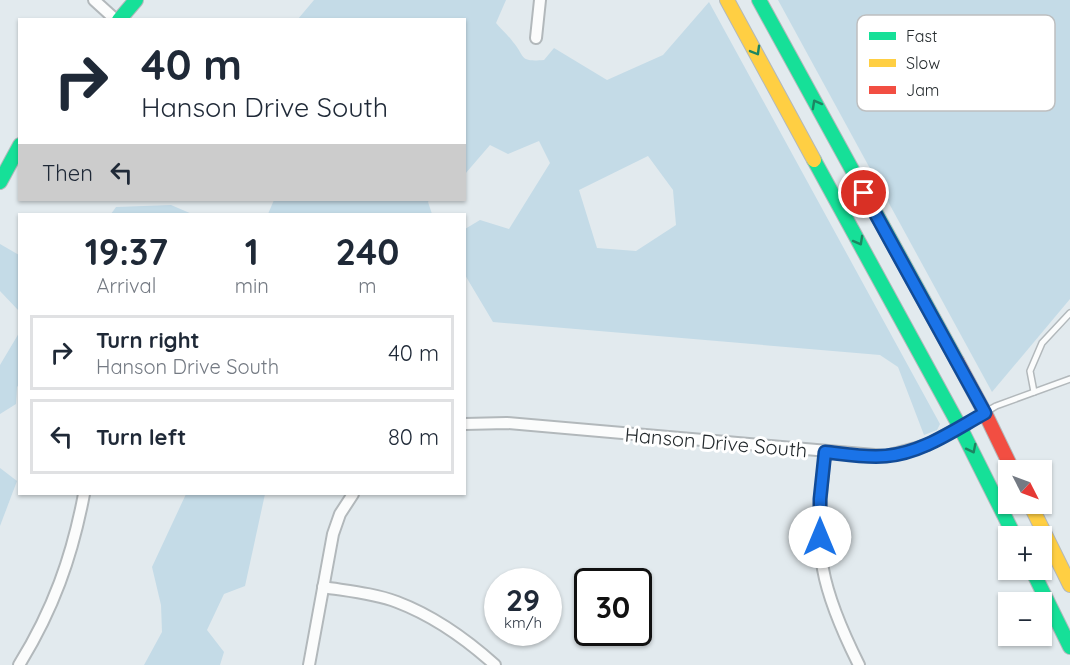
<!DOCTYPE html>
<html lang="en">
<head>
<meta charset="utf-8">
<style>
	:root { --surface:#fff; --page:#f6f6f7; --text:#1f2937; --muted:#747a83; --line:#e0e1e3 }
	body { margin:0; font-family:Quicksand,sans-serif; background:var(--page); color:var(--text); height:100vh; display:flex; flex-direction:column; font-size:22px; white-space:nowrap }
	* { box-sizing:border-box; margin:0 }
	p { font-size:20px; color:var(--muted) }
	.icon { flex:none; width:33px; height:33px; fill:none; stroke:currentColor; stroke-width:2; stroke-linecap:round; stroke-linejoin:round }
	.map { position:relative; flex:1; overflow:hidden }
	.drawer { position:absolute; left:18px; top:213px; width:448px; height:282px; display:flex; flex-direction:column; background:var(--surface); border-radius:0px; box-shadow:0 2px 4px #0004 }
	.drawer>* { flex:none }
	.hud { position:absolute; left:18px; top:18px; width:448px; height:183px; border-radius:0px; box-shadow:0 2px 4px #0004; background:#fff; color:var(--text); overflow:hidden }
	.needle { width:39px; rotate:132deg }
	.tools { position:absolute; left:998px; top:460px; display:grid; gap:12px }
	.tools a { display:grid; place-items:center; width:54px; height:54px; border-radius:0px; background:var(--surface); box-shadow:0 2px 4px #0004; font-size:30px }
	.speed { position:absolute; left:484px; top:568px; display:flex; gap:12px; font-size:30px; font-weight:700; text-align:center }
	.speed>* { display:grid; place-content:center; width:78px; height:78px; border-radius:50%; background:var(--surface); box-shadow:0 2px 4px #0004; line-height:1 }
	.speed small { font-size:15px; font-weight:400 }
	.speed .limit { border:3px solid #111; border-radius:9px; background:#fff; color:#111 }
	.pin { position:absolute; display:grid; place-items:center; width:51px; height:51px; color:#fff; margin:-26px; border:3px solid #fff; border-radius:50%; box-shadow:0 2px 6px #0007 }
	.me { position:absolute; width:66px; margin:-33px; rotate:0deg; stroke-linejoin:round; filter:drop-shadow(0 0 4px #0008) }
	.turn { display:flex; align-items:center; gap:21px; height:126px; padding:0 24px; font-size:27px }
	.turn .icon { width:78px; height:78px; stroke-width:2.5 }
	.turn b { display:block; font-size:42px; line-height:51px }
	.then { display:flex; align-items:center; height:57px; padding:0 24px; background:#0003; gap:12px; font-size:22px }
	.eta { display:flex; justify-content:space-evenly; align-items:center; height:102px; text-align:center }
	.eta b { font-size:36px; font-weight:700; line-height:42px }
	ul { padding:0; list-style:none }
	li { display:flex; align-items:center; gap:18px; height:75px; margin:0 12px 9px; padding:0 12px; border:3px solid var(--line); border-radius:0px }
	li div { flex:1 }
	li b { display:block; font-size:22px }
	li em { font-style:normal }
	.map>svg:first-child { display:block }
	.green { fill:#c4dbe7; fill-rule:evenodd }
	.lines { fill:none; stroke-linecap:round; stroke-linejoin:round }
	.lane-casing { stroke:#b2b8bb; stroke-width:8 }
	.street-casing { stroke:#b2b8bb; stroke-width:14 }
	.fast-casing { stroke:#b2b8bb; stroke-width:16 }
	.slow-casing { stroke:#b2b8bb; stroke-width:16 }
	.jam-casing { stroke:#b2b8bb; stroke-width:16 }
	.lane { stroke:#fbfcfc; stroke-width:5 }
	.street { stroke:#fbfcfc; stroke-width:10 }
	.fast { stroke:#16e098; stroke-width:14 }
	.slow { stroke:#ffcf43; stroke-width:14 }
	.jam { stroke:#f24e42; stroke-width:14 }
	.oneway { stroke:#1d8562 }
	.route-casing { stroke:#114b97; stroke-width:15 }
	.route { stroke:#1a73e8; stroke-width:10 }
	.labels { text-anchor:middle; dominant-baseline:central; stroke-width:6; stroke-linejoin:round; paint-order:stroke }
	.street-label { font-size:20px; fill:#242a2d; stroke:#fff }
	.key { fill:#fff; stroke:#bdbfc0; stroke-width:1.5 }
	.key-label { font-size:16px; fill:#242a2d }
</style>
</head>
<body>
<div class="map">
<svg width="1070" height="665" viewBox="0 0 1070 665">
	<rect width="100%" height="100%" fill="#e2eaee"/>
	<g class="green">
		<path d="M 314,0 L 506,0 L 496,23 C 501,29 508,35 513,42 C 526,57 518,62 544,60 L 554,48 L 607,80 L 663,55 L 709,2 L 940,424 L 937,430 L 924,435 L 898,367 L 880,355 L 493,322 L 465,275 L 465,229 L 480,220 L 509,229 L 550,163 L 539,141 L 508,154 L 490,145 L 465,174 L 465,20 L 298,19 ZM 648,156 L 673,190 L 676,225 L 636,251 L 597,248 L 579,190 Z"/>
		<path d="M 778,0 L 1070,0 L 1070,299 L 992,392 Z"/>
		<path d="M 274,200 L 429,200 L 428,202 L 432,214 L 268,214 Z"/>
		<path d="M 171,205 L 192,214 L 111,214 L 116,207 Z"/>
		<path d="M 0,244 L 19,255 L 19,311 L 0,291 Z"/>
		<path d="M 19,333 L 20,383 L 17,387 L 16,404 L 0,414 L 0,365 Z"/>
		<path d="M 0,468 L 17,481 L 0,526 Z"/>
		<path d="M 186,494 L 265,494 L 245,586 L 224,594 L 207,630 L 224,652 L 220,665 L 144,665 L 162,632 L 161,605 L 152,567 Z"/>
	</g>
	<g class="lines">
		<g class="lane-casing">
			<g id="lane">
				<path d="M 1034,392 L 1030,371 L 1042,343 L 1070,313"/>
				<path d="M 962,426 L 996,406 L 1070,379"/>
			</g>
		</g>
		<g class="street-casing">
			<g id="street">
				<path d="M 94,0 L 116,20"/>
				<path d="M 536,38 L 540,0"/>
				<path d="M 465,424 L 507,423 L 886,456 L 927,445 L 960,427"/>
				<path d="M 825,452 C 821,491 817,530 823,569 C 829,602 844,635 859,665"/>
				<path d="M 323,587 C 347,591 373,593 397,602 C 434,616 465,638 495,665"/>
				<path d="M 19,665 C 53,610 72,557 84,494"/>
				<path d="M 309,665 L 333,534 L 340,514 L 353,494"/>
			</g>
		</g>
		<g class="fast-casing">
			<g id="fast">
				<path d="M 759,0 L 957,361"/>
				<path d="M 119,20 L 136,0"/>
				<path d="M 814,160 L 960,427 L 1015,537"/>
				<path d="M 0,182 L 20,145"/>
				<path d="M 1032,570 L 1070,647"/>
			</g>
		</g>
		<g class="slow-casing">
			<g id="slow">
				<path d="M 727,0 L 814,160"/>
				<path d="M 1030,504 L 1070,585"/>
			</g>
		</g>
		<g class="jam-casing">
			<path id="jam" d="M 957,361 L 985,413 L 1013,471"/>
		</g>
		<use href="#lane" class="lane"/>
		<use href="#street" class="street"/>
		<use href="#fast" class="fast"/>
		<use href="#slow" class="slow"/>
		<use href="#jam" class="jam"/>
	</g>
	<defs><path id="oneway-chevron" d="M-2-3.5L2.5 0L-2 3.5" fill="none" stroke-width="1.6" stroke-linecap="round" stroke-linejoin="round" transform="scale(1.5)"/></defs>
	<g class="oneway">
		<use href="#oneway-chevron" transform="translate(756 51) rotate(60)"/>
		<use href="#oneway-chevron" transform="translate(816 104) rotate(-119)"/>
		<use href="#oneway-chevron" transform="translate(859 241) rotate(61)"/>
		<use href="#oneway-chevron" transform="translate(972 449) rotate(63)"/>
	</g>
	<g class="lines">
		<g class="route-casing">
			<path id="route" d="M 820,537 L 820,499 L 825,452 C 844,454 866,458 886,456 C 922,453 954,430 985,413 L 864,193"/>
		</g>
		<use href="#route" class="route"/>
	</g>
	<g class="labels">
		<g class="street-label">
			<text transform="translate(716 442) rotate(5)">Hanson Drive South</text>
		</g>
	</g>
	<rect x="857" y="15" width="198" height="96" rx="9" class="key"/>
	<rect x="869" y="32" width="27" height="8" fill="#16e098"/>
	<rect x="869" y="59" width="27" height="8" fill="#ffcf43"/>
	<rect x="869" y="86" width="27" height="8" fill="#f24e42"/>
	<g class="key-label">
		<text x="906" y="42">Fast</text>
		<text x="906" y="69">Slow</text>
		<text x="906" y="96">Jam</text>
	</g>
</svg>
<div class="tools">
<a><svg class="needle" viewBox="-14 -14 28 28"><path d="M0-13l5 13h-10z" fill="#e53935"/><path d="M0 13l5-13h-10z" fill="#747a83"/></svg></a>
<a>+</a>
<a>−</a>
</div>
<div class="speed"><div>29<small>km/h</small></div><div class="limit">30</div></div>
<div class="pin" style="left:864px;top:193px;background:#d93025"><svg class="icon" aria-label="arrive" viewBox="0 0 24 24"><path d="M6 21V4h12l-3 4 3 4H6"/></svg></div>
<svg class="me" style="left:820px;top:537px" viewBox="-20 -20 40 40"><circle r="19" fill="#fff"/><path d="M0-13L10 11 0 6-10 11z" fill="#1a73e8"/></svg>
<div class="hud">
<div class="turn"><svg class="icon" aria-label="right" viewBox="0 0 24 24"><path d="M7 20v-9h11M14 6l5 5-5 5"/></svg><div><b>40 m</b>Hanson Drive South</div></div>
<div class="then">Then<svg class="icon" aria-label="left" viewBox="0 0 24 24"><path d="M17 20v-9H6M10 6l-5 5 5 5"/></svg></div>
</div>
<section class="drawer">
<div class="eta">
<div><b>19:37</b><p>Arrival</p></div>
<div><b>1</b><p>min</p></div>
<div><b>240</b><p>m</p></div>
</div>
<ul>
<li><svg class="icon" aria-label="right" viewBox="0 0 24 24"><path d="M7 20v-9h11M14 6l5 5-5 5"/></svg><div><b>Turn right</b><p>Hanson Drive South</p></div><em>40 m</em></li>
<li><svg class="icon" aria-label="left" viewBox="0 0 24 24"><path d="M17 20v-9H6M10 6l-5 5 5 5"/></svg><div><b>Turn left</b></div><em>80 m</em></li>
</ul>
</section>
</div>
</body>
</html>
